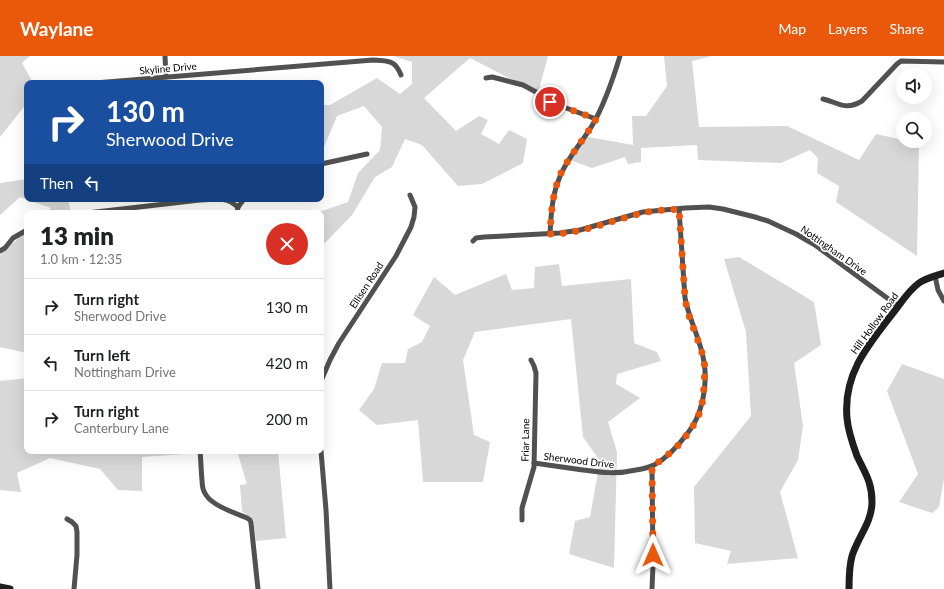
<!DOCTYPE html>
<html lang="en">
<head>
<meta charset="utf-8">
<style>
	:root { --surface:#fff; --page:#f2f2f2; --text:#202124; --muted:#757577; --line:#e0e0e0; --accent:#ea580c }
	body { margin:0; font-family:Lato,sans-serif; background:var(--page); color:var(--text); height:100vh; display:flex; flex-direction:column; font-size:15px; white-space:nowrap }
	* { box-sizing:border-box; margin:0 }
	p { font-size:13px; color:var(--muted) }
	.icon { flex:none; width:22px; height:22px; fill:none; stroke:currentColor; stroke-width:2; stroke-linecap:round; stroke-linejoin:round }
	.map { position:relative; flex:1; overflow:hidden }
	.side { position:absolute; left:24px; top:154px; width:300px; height:244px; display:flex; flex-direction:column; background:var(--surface); border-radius:8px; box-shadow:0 4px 16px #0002 }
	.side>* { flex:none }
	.guide { position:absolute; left:24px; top:24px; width:300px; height:122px; border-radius:8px; box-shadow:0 4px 16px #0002; background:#1a4fa0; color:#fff; overflow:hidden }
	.tools { position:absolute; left:896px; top:12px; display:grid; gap:8px }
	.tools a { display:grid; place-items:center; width:36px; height:36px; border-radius:50%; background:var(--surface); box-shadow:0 4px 16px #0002; font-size:20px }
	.pin { position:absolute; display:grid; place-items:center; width:34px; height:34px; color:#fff; margin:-17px; border:2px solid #fff; border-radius:50%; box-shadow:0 1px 4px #0007 }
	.me { position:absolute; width:44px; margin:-22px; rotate:0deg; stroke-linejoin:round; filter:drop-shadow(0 0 3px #0008) }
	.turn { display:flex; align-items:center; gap:14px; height:84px; padding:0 16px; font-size:18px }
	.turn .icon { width:52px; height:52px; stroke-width:2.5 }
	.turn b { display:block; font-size:28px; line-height:34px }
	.then { display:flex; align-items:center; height:38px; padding:0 16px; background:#0003; gap:8px; font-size:15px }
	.round { display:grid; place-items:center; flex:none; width:42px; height:42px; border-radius:21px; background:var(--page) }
	.overview { display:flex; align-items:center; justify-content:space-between; height:68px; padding:0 16px }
	h1 { font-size:24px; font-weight:800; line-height:30px }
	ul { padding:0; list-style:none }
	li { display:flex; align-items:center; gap:12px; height:56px; padding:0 16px; border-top:1px solid var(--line) }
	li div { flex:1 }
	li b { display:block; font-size:15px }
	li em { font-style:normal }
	header { display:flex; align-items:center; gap:24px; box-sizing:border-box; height:56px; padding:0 20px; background:var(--accent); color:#fff }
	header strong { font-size:19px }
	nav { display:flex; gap:22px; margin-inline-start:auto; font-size:14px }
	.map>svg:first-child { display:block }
	.green { fill:#d8d8d8 }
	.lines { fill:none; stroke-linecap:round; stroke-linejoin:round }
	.street { stroke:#515151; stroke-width:5 }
	.secondary { stroke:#1e1e1e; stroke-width:7 }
	.route { stroke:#ea580c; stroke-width:7; stroke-dasharray:0 12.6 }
	.labels { text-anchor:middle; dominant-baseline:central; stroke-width:3.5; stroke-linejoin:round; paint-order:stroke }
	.street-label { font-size:10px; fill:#000; stroke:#fff }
</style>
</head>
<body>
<header>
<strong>Waylane</strong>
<nav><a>Map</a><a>Layers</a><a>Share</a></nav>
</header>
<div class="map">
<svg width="944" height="533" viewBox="0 0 944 533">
	<rect width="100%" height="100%" fill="#fff"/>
	<g class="green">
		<path d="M 0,0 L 30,0 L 22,7 L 33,27 L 27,27 L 27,47 L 0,81 Z"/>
		<path d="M 394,0 L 548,0 L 538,37 L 470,2 L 424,42 L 456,75 L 479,60 L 488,64 L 481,78 L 499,88 L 509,74 L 527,83 L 523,107 L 482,128 L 458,130 L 422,89 L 405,83 L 392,111 L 375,121 L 352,159 L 321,191 L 321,157 L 316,157 L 348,146 L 358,117 L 380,94 L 382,71 L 364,50 L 337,60 L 324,91 L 321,89 L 321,49 L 330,49 L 377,22 L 400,38 L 412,28 L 412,6 Z"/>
		<path d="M 664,0 L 712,0 L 692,5 L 699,71 L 787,70 L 859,104 L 876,78 L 903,84 L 903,85 L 908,85 L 919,88 L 917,200 L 836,146 L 839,130 L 817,117 L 818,102 L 810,94 L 781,107 L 698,104 L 697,89 L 641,92 L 641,106 L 628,108 L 625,101 L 592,112 L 567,103 L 583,80 L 633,89 L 632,60 L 646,60 L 667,30 Z"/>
		<path d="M 27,123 L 27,143 L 68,143 L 71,157 L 46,157 L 51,152 L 20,141 L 0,159 L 0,127 Z"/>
		<path d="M 27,174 L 27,297 L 0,291 L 0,199 Z"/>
		<path d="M 739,201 L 814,246 L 821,289 L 794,307 L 803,370 L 798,404 L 780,436 L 798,502 L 727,508 L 731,495 L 695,487 L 694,431 L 751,360 L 746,276 L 724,203 Z"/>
		<path d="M 559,208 L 562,230 L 631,223 L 634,287 L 657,296 L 661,305 L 617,318 L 616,328 L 640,342 L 608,366 L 617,396 L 614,512 L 569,498 L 575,465 L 590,461 L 600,405 L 583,381 L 571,263 L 475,276 L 463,304 L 474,379 L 490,386 L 483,426 L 423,426 L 418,364 L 377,369 L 359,354 L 374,333 L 382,307 L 405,307 L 408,293 L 422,286 L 430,270 L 413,259 L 434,221 L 455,239 L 506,218 L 512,234 L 534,232 L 535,211 Z"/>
		<path d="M 902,308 L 944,323 L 944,423 L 939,451 L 932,457 L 899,446 L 918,418 L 887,335 Z"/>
		<path d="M 27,322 L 27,395 L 210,395 L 201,397 L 142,401 L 142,435 L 118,434 L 100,413 L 50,402 L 17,417 L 21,436 L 0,434 L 0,325 Z"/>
		<path d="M 237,395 L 278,395 L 286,482 L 256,485 L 253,464 L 242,455 L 240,429 L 247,428 Z"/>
	</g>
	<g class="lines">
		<g class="street">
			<path d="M 165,0 L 166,21"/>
			<path d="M 486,22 L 492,21 L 523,29 L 536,36 L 550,46 L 596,63"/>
			<path d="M 95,27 L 373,4 C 389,5 395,4 401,19"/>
			<path d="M 823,43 C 840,47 845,55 862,45 L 897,8 L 901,5 L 944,6"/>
			<path d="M 321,108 L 367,98"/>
			<path d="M 87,157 L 200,144 L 220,143 L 226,144 L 231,146 L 238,151"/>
			<path d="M 237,157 L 238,151 L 244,143"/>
			<path d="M 550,178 C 551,159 552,140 559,123 C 566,103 582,87 593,68 C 605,47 613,23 620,0"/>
			<path d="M 473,185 L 476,182 L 484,181 L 560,177 L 580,174 L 643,156 L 685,152 L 709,151 L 723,153 L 755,161 L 768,165 L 796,178 L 815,189 L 898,250"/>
			<path d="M 0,195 L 5,192 L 13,182 L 27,174"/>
			<path d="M 935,220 L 938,234 L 944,245"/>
			<path d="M 321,325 L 330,304 L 339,287 L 396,200 L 411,171 L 414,161 L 415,151 L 410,139"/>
			<path d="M 200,395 C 201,405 201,414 202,424 C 202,429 203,435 206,439 C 213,450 235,457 247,462 L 250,464 L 251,467 L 258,533"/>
			<path d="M 321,395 L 326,454 L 330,533"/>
			<path d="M 534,407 C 548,409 562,411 576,413 C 599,416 614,419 636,414 C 642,413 648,412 654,409 C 667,402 678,390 687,378 C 702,360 708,330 704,306 C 701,284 689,264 685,242 L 679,153"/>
			<path d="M 652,410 L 653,509 L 652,533"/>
			<path d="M 67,463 L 72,466 L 76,470 L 77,476 L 77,499 L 74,533"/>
			<path d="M 522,464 L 522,452 L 534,411 L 536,317 L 534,310 L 531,304"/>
		</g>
		<g class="secondary">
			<path d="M 0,531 L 10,533"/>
			<path d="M 849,533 C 849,522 849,511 852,500 C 858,481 872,466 872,446 C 872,426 865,417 857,400 C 853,389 848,375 847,362 C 843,318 868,289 893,257 C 901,247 908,235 919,227 C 926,222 935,220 944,217"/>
		</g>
	</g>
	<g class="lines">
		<path class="route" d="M 550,46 L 596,63 C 586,80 573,96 563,113 C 553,132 551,156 550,178 C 582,178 612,164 643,157 C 654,154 667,154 679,153 L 685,242 C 688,263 699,283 704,304 C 705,311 705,318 704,325 C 704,334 703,344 701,353 C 693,376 673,398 652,410 L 653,499"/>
	</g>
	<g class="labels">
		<g class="street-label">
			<text transform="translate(168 12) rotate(-5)">Skyline Drive</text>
			<text transform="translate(834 194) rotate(35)">Nottingham Drive</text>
			<text transform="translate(366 229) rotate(-57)">Ellisen Road</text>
			<text transform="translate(874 267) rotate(-54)">Hill Hollow Road</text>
			<text transform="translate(525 384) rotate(-89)">Friar Lane</text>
			<text transform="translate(579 404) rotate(7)">Sherwood Drive</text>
		</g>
	</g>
</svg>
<div class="tools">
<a><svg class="icon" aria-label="sound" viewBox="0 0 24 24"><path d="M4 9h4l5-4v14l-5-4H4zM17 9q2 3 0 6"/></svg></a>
<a><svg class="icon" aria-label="search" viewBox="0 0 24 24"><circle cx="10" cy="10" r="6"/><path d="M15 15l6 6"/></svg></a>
</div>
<div class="pin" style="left:550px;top:46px;background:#d93025"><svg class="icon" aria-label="arrive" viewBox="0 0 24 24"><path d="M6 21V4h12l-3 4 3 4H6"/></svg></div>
<svg class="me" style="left:653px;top:499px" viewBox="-20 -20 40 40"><path d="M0-17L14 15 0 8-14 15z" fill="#ea580c" stroke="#fff" stroke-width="4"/></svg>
<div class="guide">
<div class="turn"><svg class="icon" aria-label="right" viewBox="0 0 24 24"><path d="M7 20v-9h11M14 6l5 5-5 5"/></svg><div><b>130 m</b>Sherwood Drive</div></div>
<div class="then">Then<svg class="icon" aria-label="left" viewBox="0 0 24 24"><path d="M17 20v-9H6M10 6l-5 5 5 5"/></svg></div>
</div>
<section class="side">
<div class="overview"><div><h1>13 min</h1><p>1.0 km · 12:35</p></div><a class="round" style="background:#d93025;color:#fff"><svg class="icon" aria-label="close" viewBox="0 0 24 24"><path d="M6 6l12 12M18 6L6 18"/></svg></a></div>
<ul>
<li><svg class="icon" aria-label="right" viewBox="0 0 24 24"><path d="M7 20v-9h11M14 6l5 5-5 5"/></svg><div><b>Turn right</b><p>Sherwood Drive</p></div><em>130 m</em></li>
<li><svg class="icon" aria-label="left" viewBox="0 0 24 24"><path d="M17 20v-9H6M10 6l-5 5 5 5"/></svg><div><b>Turn left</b><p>Nottingham Drive</p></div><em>420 m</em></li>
<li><svg class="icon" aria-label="right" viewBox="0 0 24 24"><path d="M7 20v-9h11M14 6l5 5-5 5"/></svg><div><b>Turn right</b><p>Canterbury Lane</p></div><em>200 m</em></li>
</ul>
</section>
</div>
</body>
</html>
